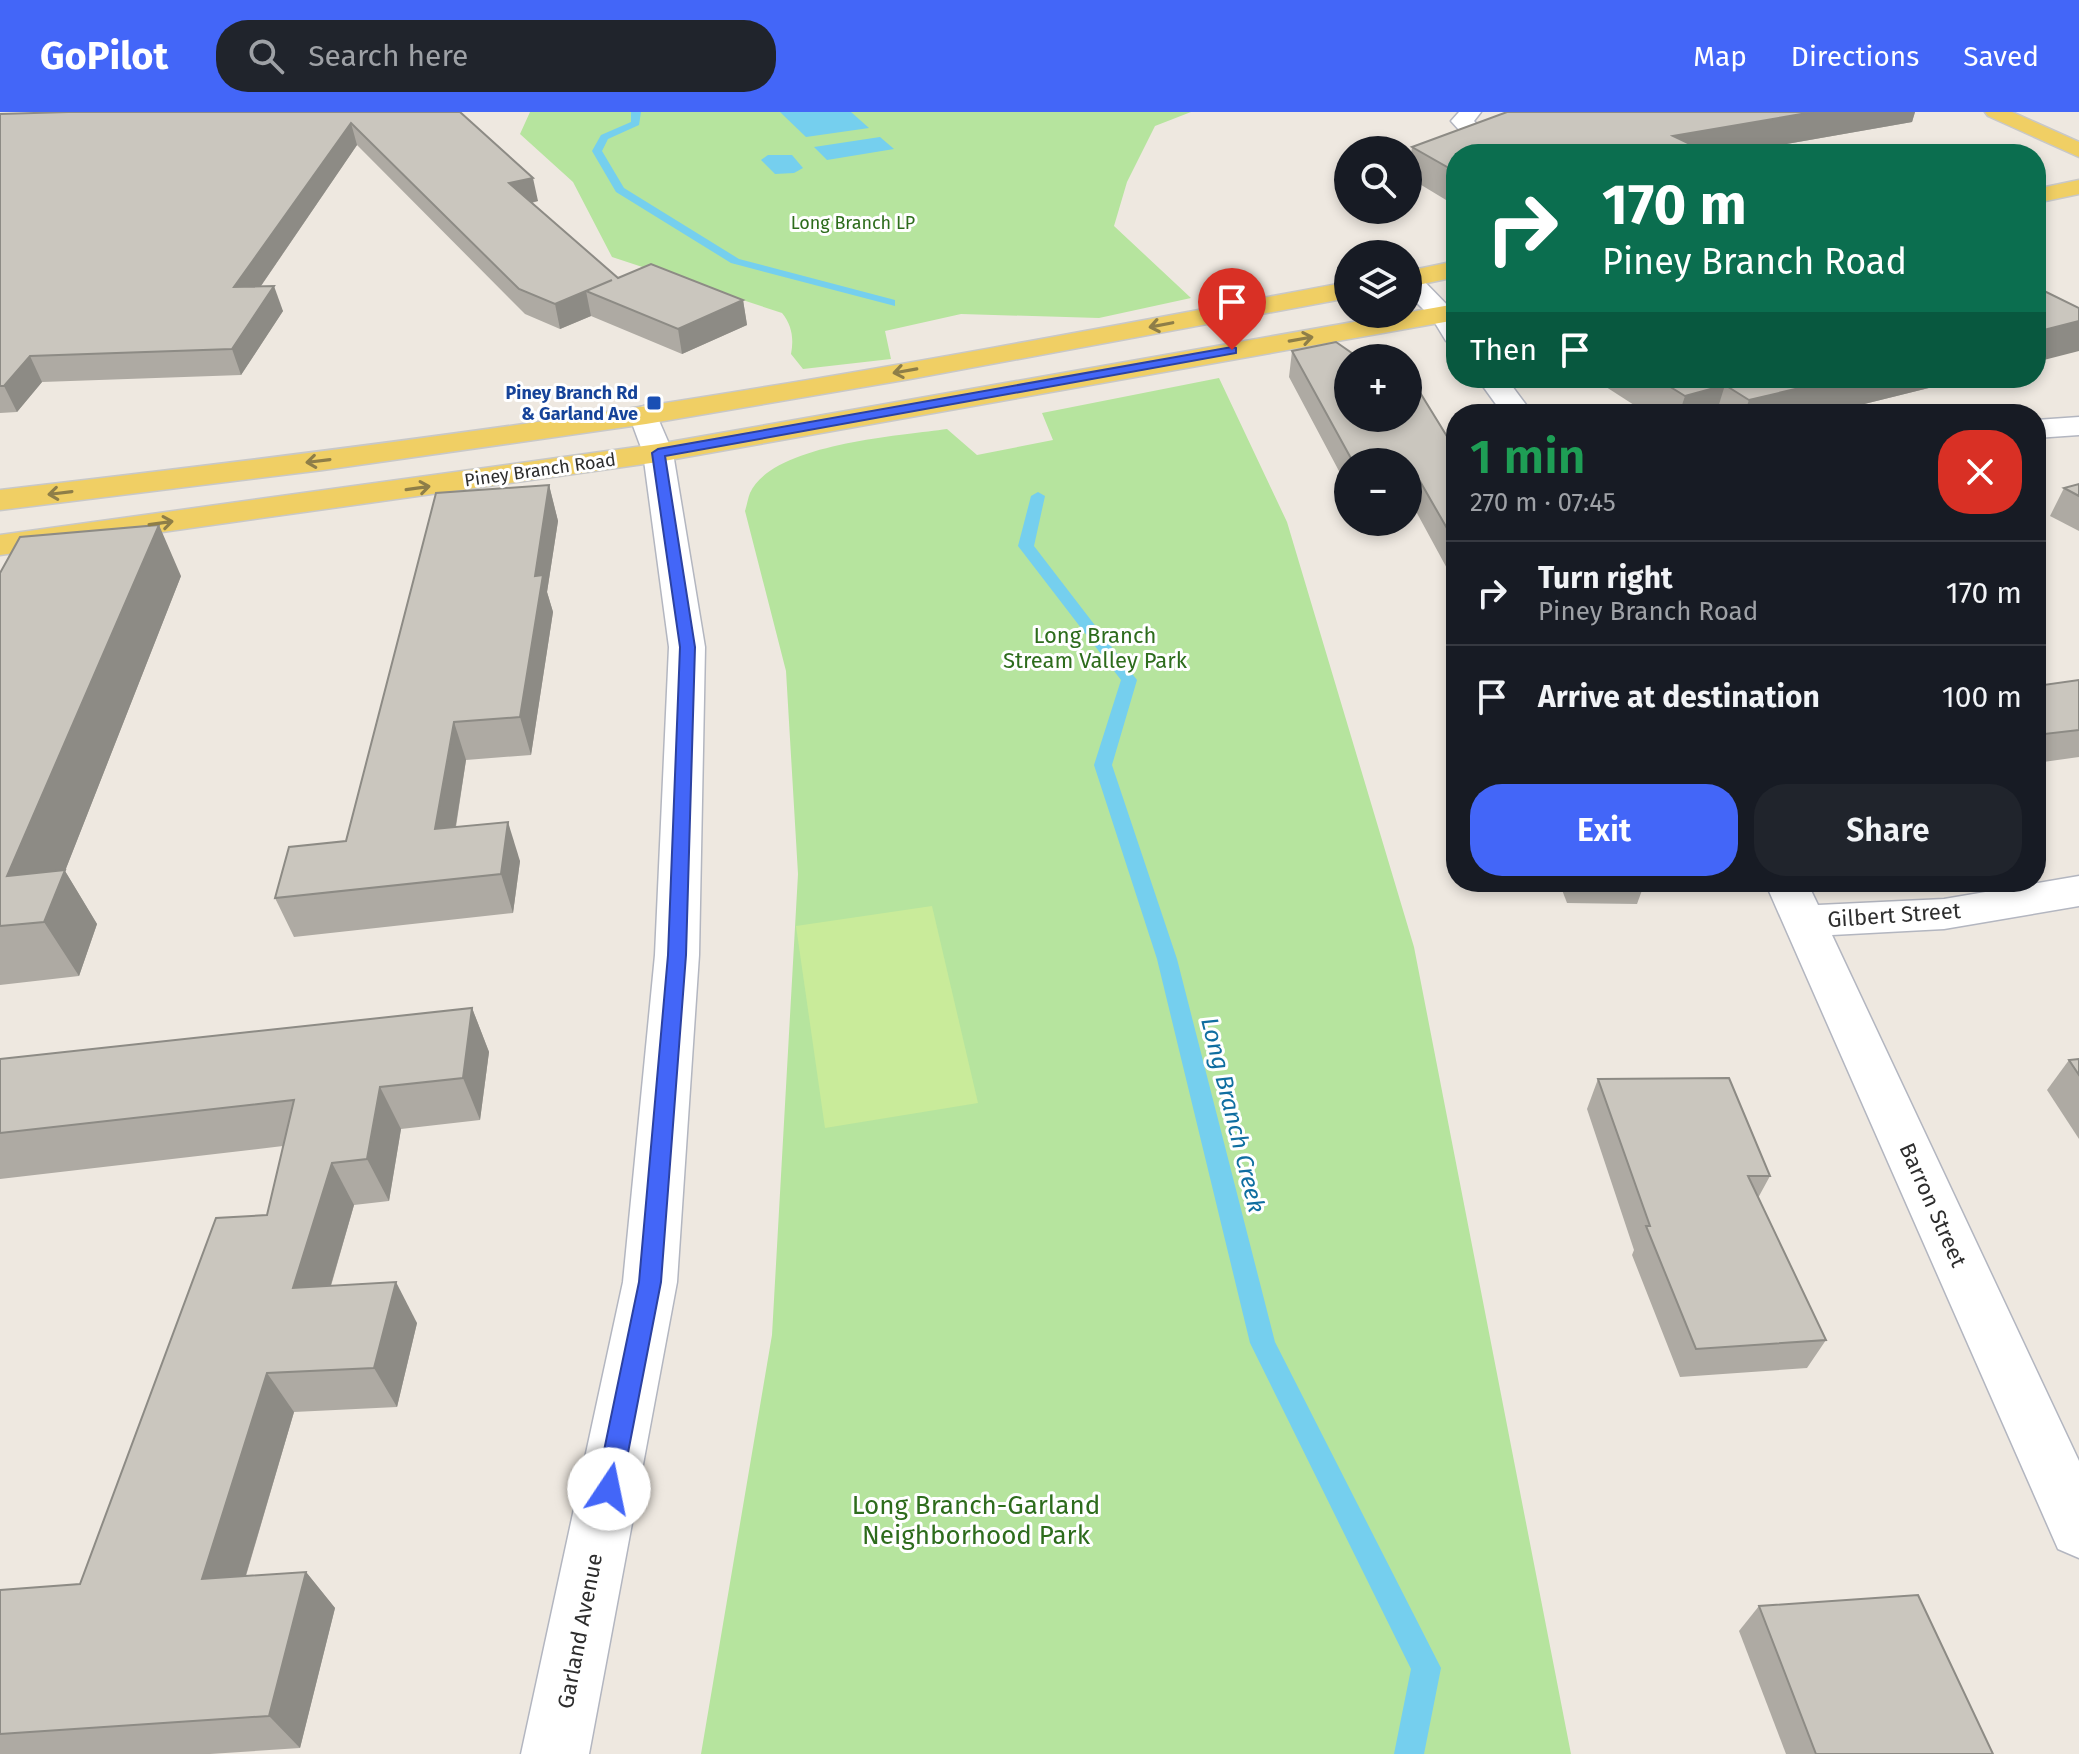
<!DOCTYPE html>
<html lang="en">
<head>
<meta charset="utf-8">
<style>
	:root { --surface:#171b24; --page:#20242c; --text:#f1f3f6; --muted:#9ea1a6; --line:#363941; --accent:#4366f8 }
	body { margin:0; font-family:"Fira Sans",sans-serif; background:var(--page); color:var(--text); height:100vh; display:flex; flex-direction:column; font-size:30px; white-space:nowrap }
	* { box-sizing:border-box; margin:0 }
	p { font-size:26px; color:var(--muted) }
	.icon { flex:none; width:44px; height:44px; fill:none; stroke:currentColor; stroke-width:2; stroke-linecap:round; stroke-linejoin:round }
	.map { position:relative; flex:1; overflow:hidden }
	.details { position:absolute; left:1446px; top:292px; width:600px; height:488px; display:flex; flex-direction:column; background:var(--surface); border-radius:32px; box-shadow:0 4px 12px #0003 }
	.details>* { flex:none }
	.banner { position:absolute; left:1446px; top:32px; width:600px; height:244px; border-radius:32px; box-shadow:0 4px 12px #0003; background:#0b6e4f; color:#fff; overflow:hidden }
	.buttons { position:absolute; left:1334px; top:24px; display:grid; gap:16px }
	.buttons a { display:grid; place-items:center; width:88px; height:88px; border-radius:50%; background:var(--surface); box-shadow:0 4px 12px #0003; font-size:40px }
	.pin { position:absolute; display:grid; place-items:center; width:68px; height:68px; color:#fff; margin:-82px -34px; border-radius:50% 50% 50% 0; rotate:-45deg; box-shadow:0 0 8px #0007 }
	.pin .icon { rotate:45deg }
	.me { position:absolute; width:88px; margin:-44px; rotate:11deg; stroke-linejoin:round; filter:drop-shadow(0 0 6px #0008) }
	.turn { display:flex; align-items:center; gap:28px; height:168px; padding:0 24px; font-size:36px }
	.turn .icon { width:104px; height:104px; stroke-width:2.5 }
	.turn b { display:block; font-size:56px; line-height:68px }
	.then { display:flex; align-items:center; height:76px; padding:0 24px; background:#0003; gap:16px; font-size:30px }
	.round { display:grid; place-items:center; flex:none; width:84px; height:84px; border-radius:32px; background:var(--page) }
	.overview { display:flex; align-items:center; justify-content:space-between; height:136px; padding:0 24px }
	h1 { font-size:48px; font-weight:600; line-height:60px; color:#1e9e55 }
	.action { display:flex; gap:16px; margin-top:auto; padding:16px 24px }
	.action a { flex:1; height:92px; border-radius:32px; background:var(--accent); color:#fff; font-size:32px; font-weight:600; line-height:92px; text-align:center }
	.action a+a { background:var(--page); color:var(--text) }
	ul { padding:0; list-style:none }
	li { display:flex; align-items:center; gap:24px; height:104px; padding:0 24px; border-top:2px solid var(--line) }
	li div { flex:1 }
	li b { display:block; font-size:30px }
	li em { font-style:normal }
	header { display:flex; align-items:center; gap:48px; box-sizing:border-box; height:112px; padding:0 40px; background:var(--accent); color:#fff }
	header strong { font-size:38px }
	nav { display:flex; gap:44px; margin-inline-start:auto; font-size:28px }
	.search { width:560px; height:72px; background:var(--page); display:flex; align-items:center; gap:20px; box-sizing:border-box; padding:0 28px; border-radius:32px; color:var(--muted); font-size:30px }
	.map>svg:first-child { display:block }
	.green { fill:#b6e49e }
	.pitch { fill:#c9eb9a }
	.water { fill:#75cfee }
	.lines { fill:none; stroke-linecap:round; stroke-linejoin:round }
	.stream { fill:#75cfee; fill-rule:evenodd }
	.minor-casing { stroke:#b3b6c0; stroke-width:3 }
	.major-casing { stroke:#c8c8c8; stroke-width:3 }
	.minor { fill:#fff; fill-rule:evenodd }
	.major { fill:#f0cf64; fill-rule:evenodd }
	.wall { fill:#aeaaa3 }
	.shaded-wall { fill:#8d8b85 }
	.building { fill:#cac6be; stroke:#8d8b85; stroke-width:2 }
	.oneway { stroke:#8e7e48 }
	.route { fill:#4366f8; stroke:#2c42a1; stroke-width:2 }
	.transit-dot { fill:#1a4fb4; stroke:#fff; stroke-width:3 }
	.labels { text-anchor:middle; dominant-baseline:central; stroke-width:6; stroke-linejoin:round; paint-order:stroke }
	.far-park-label { font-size:18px; fill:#2d6c1c; stroke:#fff }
	.far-transit-label { font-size:18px; font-weight:bold; fill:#164399; stroke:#fff; text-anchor:end }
	.far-street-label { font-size:18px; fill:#2d2d2d; stroke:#fff }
	.park-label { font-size:22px; fill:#2d6c1c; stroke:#fff }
	.street-label { font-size:22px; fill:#2d2d2d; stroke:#fff }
	.water-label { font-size:24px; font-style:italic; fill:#0f6ea0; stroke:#fff }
	.near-park-label { font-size:26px; fill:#2d6c1c; stroke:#fff }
</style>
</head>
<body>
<header>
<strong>GoPilot</strong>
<div class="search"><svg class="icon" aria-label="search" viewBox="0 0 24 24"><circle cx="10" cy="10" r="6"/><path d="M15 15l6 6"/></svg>Search here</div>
<nav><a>Map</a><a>Directions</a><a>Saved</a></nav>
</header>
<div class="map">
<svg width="2079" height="1642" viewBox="0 0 2079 1642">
	<rect width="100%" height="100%" fill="#eee8e0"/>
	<g class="green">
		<path d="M 530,0 L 1191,0 L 1155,14 L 1127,70 L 1114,114 L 1191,186 L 1099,206 L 961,202 L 885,219 L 891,247 L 803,257 L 791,242 C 794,227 792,213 782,201 L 612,145 L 573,70 L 520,22 Z"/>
		<path d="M 1219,266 L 1287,410 L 1414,835 L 1571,1642 L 701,1642 L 772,1223 L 798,762 L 786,559 L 745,399 C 747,393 748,386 750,381 C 772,332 898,324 947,317 L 977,343 L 1053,328 L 1042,301 Z"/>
	</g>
	<path class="pitch" d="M 932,794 L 978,991 L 825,1016 L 796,814 Z"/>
	<g class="water">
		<path d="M 780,0 L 851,0 L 869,16 L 806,25 Z"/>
		<path d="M 880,25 L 894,37 L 827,48 L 814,35 Z"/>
		<path d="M 768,43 L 792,43 L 803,56 L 794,61 L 775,62 L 761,48 Z"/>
	</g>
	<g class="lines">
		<g class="stream">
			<path d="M 631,0 L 641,0 L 639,13 L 608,27 L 602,39 L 624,76 L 739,147 L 895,188 L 895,194 L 731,151 L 616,80 L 592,39 L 601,23 L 631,10 Z"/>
			<path d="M 1038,380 L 1045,384 L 1034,434 L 1137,568 L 1112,653 L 1177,847 L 1275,1230 L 1441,1556 L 1424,1642 L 1394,1642 L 1411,1557 L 1250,1231 L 1157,847 L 1094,653 L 1121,568 L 1018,434 L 1031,384 Z"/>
		</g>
		<g class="minor-casing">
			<g id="minor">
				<path d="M 1459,0 L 1481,0 L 1474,9 L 1488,24 L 1485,29 L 1469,29 L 1451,9 Z"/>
				<path d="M 1408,159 L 1417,162 L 1456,202 L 1456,231 L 1446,229 L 1432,206 L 1408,182 Z"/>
				<path d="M 1477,266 L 1506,266 L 1533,302 L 1503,302 Z"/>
				<path d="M 644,294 L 654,297 L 673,341 L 705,535 L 699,843 L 677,1170 L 589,1642 L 521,1642 L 623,1170 L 655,843 L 669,535 L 643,341 L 629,303 L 634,297 Z"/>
				<path d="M 2079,305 L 2079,323 L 2036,326 L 2036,308 Z"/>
				<path d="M 2079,764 L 2079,794 L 1944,817 L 1832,823 L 2079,1349 L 2079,1446 L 2058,1437 L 1765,770 L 1807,770 L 1818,793 L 1944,787 Z"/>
			</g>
		</g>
		<g class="major-casing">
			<g id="major">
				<path d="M 1985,0 L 2012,0 L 2079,30 L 2079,45 L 1988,4 Z"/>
				<path d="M 2079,68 L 2079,82 L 2036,91 L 2036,77 Z"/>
				<path d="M 1456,149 L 1456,165 L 1408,175 L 1408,159 Z"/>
				<path d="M 1348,170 L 1348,186 L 910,267 L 646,312 L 323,358 L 0,398 L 0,378 C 216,353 431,327 646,294 C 881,258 1114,214 1348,170 Z"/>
				<path d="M 1456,192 L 1456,208 L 658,350 L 0,443 L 0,423 L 658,332 Z"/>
			</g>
		</g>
		<use href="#minor" class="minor"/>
		<use href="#major" class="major"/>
	</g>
	<g class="wall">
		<path d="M 460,0 L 538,89 L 532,91 L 618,166 L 743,188 L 747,213 L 682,242 L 591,204 L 560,217 L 525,202 L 357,33 L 261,174 L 283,199 L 241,263 L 42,270 L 17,300 L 0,301 L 0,2 Z"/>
		<path d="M 1507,0 L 1915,0 L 1912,10 L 1730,42 L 1456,42 L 1456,94 L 1408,65 L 1412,35 Z"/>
		<path d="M 1292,239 L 1456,339 L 1456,473 L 1412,392 L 1408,392 L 1408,350 L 1348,350 L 1348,376 L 1289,265 Z"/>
		<path d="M 1605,266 L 1969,266 L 1824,302 L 1648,302 L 1603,273 Z"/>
		<path d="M 2079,372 L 2079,419 L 2050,404 L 2064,376 Z"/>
		<path d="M 549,373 L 558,409 L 547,480 L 553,500 L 531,643 L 466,648 L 456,715 L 520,749 L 513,801 L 294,825 L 275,786 L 346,729 Z"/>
		<path d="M 0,461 L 181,464 L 65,759 L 97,812 L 79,864 L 0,873 Z"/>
		<path d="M 2079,568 L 2079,645 L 2036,651 L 2036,574 Z"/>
		<path d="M 1559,770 L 1645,770 L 1637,792 L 1567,791 Z"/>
		<path d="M 472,896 L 489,940 L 480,1008 L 401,1017 L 389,1089 L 354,1093 L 331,1174 L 417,1211 L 397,1295 L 294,1300 L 246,1464 L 306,1460 L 335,1496 L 300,1636 L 210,1642 L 0,1642 L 0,1478 L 80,1472 L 267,1103 L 283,1034 L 0,1067 L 0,947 Z"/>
		<path d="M 2079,947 L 2079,1027 L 2047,978 L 2069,948 Z"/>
		<path d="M 1598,967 L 1770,1064 L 1758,1086 L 1826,1228 L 1807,1256 L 1680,1265 L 1632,1143 L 1634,1138 L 1587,997 Z"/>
		<path d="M 1759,1494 L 1993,1642 L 1786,1642 L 1739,1519 Z"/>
	</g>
	<g class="shaded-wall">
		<path d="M 1813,0 L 1915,0 L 1912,10 L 1730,42 L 1668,42 L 1673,24 Z"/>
		<path d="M 351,11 L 357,33 L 243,200 L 234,175 Z"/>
		<path d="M 533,66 L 538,89 L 515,94 L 509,71 Z"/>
		<path d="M 612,168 L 586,179 L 591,204 L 560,217 L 555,192 Z"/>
		<path d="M 274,174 L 283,199 L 241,263 L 232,237 Z"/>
		<path d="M 743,188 L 747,213 L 682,242 L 678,217 Z"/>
		<path d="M 2079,209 L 2079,239 L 2036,250 L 2036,220 Z"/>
		<path d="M 30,244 L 42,270 L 17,300 L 4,274 Z"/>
		<path d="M 1842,266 L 1969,266 L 1824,302 L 1744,302 L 1749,288 Z"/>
		<path d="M 1725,273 L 1716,302 L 1679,302 L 1685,284 Z"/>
		<path d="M 549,373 L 558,409 L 547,480 L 553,500 L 531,643 L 520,605 L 535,464 Z"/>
		<path d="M 159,413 L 181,464 L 65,759 L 97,812 L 79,864 L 44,810 L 7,764 Z"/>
		<path d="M 454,610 L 466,648 L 449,756 L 435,717 Z"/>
		<path d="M 508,710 L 520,749 L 513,801 L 501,762 Z"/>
		<path d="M 472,896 L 489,940 L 480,1008 L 463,966 Z"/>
		<path d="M 380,975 L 401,1017 L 389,1089 L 367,1047 Z"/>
		<path d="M 332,1051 L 354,1093 L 318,1217 L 293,1176 Z"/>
		<path d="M 396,1170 L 417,1211 L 397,1295 L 374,1256 Z"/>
		<path d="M 267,1261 L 294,1300 L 234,1503 L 202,1467 Z"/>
		<path d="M 306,1460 L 335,1496 L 300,1636 L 269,1604 Z"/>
	</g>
	<g class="building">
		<path d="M 68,0 L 460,0 L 533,66 L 509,71 L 618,166 L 651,152 L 743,188 L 678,217 L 586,179 L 612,168 L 555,192 L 519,177 L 351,11 L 234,175 L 274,174 L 232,237 L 30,244 L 4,274 L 0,274 L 0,2 Z"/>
		<path d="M 1507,0 L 1813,0 L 1673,24 L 1711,42 L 1456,42 L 1456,60 L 1412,35 Z"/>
		<path d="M 2036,175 L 2079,196 L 2079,209 L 2036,220 Z"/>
		<path d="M 1336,230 L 1359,246 L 1348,246 L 1348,306 L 1408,306 L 1408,261 L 1456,339 L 1456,432 L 1417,364 L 1408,364 L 1408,350 L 1353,350 L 1292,239 Z"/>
		<path d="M 1656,266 L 1842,266 L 1749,288 L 1725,273 L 1685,284 Z"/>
		<path d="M 2079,372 L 2079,384 L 2064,376 Z"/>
		<path d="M 549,373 L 535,464 L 543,463 L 520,605 L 454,610 L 435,717 L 508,710 L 501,762 L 275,786 L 289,735 L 346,729 L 436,381 Z"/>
		<path d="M 159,413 L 7,764 L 65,758 L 44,810 L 0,814 L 0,461 L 20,425 Z"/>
		<path d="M 2079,568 L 2079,618 L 2036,623 L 2036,574 Z"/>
		<path d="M 472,896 L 463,966 L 380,975 L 367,1047 L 332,1051 L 293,1176 L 396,1170 L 374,1256 L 267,1261 L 202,1467 L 306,1460 L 269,1604 L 0,1622 L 0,1478 L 80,1472 L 216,1106 L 267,1103 L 294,988 L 0,1021 L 0,947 Z"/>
		<path d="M 2079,947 L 2079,963 L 2069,948 Z"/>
		<path d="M 1729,966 L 1770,1064 L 1748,1064 L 1826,1228 L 1696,1237 L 1646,1114 L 1650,1114 L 1598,967 Z"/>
		<path d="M 1918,1483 L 1993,1642 L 1816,1642 L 1759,1494 Z"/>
	</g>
	<defs><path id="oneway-shaft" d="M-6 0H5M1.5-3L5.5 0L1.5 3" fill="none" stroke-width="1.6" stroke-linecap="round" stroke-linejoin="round" transform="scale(2)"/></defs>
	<g class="oneway">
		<use href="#oneway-shaft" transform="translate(1161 213) rotate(169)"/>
		<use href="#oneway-shaft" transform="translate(1301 227) rotate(-10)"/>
		<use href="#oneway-shaft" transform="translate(905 259) rotate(170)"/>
		<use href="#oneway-shaft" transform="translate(318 349) rotate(173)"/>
		<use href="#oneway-shaft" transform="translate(418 376) rotate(-8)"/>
		<use href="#oneway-shaft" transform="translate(60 381) rotate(173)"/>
		<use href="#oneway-shaft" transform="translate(161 411) rotate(-8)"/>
	</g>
	<path class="route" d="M 1232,235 L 1236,236 L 1236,241 L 665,344 L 695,535 L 686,843 L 661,1170 L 621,1377 L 618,1385 L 609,1388 L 600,1385 L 596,1377 L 639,1170 L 668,843 L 680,535 L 652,341 L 658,337 Z"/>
	<rect class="transit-dot" x="646" y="283" width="16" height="16" rx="4"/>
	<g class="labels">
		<g class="far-park-label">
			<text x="853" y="111">Long Branch LP</text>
		</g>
		<g class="far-transit-label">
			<text x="638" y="281">Piney Branch Rd<tspan x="638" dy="21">&amp; Garland Ave</tspan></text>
		</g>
		<g class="far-street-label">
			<text transform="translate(540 358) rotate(-8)">Piney Branch Road</text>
		</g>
		<g class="park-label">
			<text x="1095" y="523">Long Branch<tspan x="1095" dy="25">Stream Valley Park</tspan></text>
		</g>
		<g class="street-label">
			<text transform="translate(1894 803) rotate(-4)">Gilbert Street</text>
			<text transform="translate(1933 1093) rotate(66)">Barron Street</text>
			<text transform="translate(580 1519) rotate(-79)">Garland Avenue</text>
		</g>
		<g class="water-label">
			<text transform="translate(1233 1003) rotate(76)">Long Branch Creek</text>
		</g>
		<g class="near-park-label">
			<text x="976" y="1393">Long Branch-Garland<tspan x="976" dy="30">Neighborhood Park</tspan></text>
		</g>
	</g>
</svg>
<div class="buttons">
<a><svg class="icon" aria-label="search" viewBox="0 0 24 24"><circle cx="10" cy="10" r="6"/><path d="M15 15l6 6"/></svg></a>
<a><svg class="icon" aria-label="layers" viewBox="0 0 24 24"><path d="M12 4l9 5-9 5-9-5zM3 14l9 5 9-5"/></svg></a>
<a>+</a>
<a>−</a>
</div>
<div class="pin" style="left:1232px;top:238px;background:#d93025"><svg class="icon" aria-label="arrive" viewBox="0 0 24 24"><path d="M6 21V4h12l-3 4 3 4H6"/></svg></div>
<svg class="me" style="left:609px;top:1377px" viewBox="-20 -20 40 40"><circle r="19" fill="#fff"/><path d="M0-13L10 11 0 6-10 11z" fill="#4366f8"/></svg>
<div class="banner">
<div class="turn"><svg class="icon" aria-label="right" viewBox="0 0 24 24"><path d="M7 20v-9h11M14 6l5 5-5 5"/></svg><div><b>170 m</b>Piney Branch Road</div></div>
<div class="then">Then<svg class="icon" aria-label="arrive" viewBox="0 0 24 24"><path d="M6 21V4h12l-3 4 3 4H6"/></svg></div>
</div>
<section class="details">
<div class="overview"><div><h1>1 min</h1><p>270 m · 07:45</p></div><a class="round" style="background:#d93025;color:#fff"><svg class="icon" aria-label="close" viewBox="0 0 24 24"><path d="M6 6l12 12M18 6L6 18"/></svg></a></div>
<ul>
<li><svg class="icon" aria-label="right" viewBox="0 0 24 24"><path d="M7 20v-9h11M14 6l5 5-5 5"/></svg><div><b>Turn right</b><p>Piney Branch Road</p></div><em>170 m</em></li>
<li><svg class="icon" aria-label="arrive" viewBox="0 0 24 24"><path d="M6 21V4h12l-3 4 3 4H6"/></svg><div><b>Arrive at destination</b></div><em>100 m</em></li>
</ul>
<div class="action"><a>Exit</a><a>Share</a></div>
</section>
</div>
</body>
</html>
